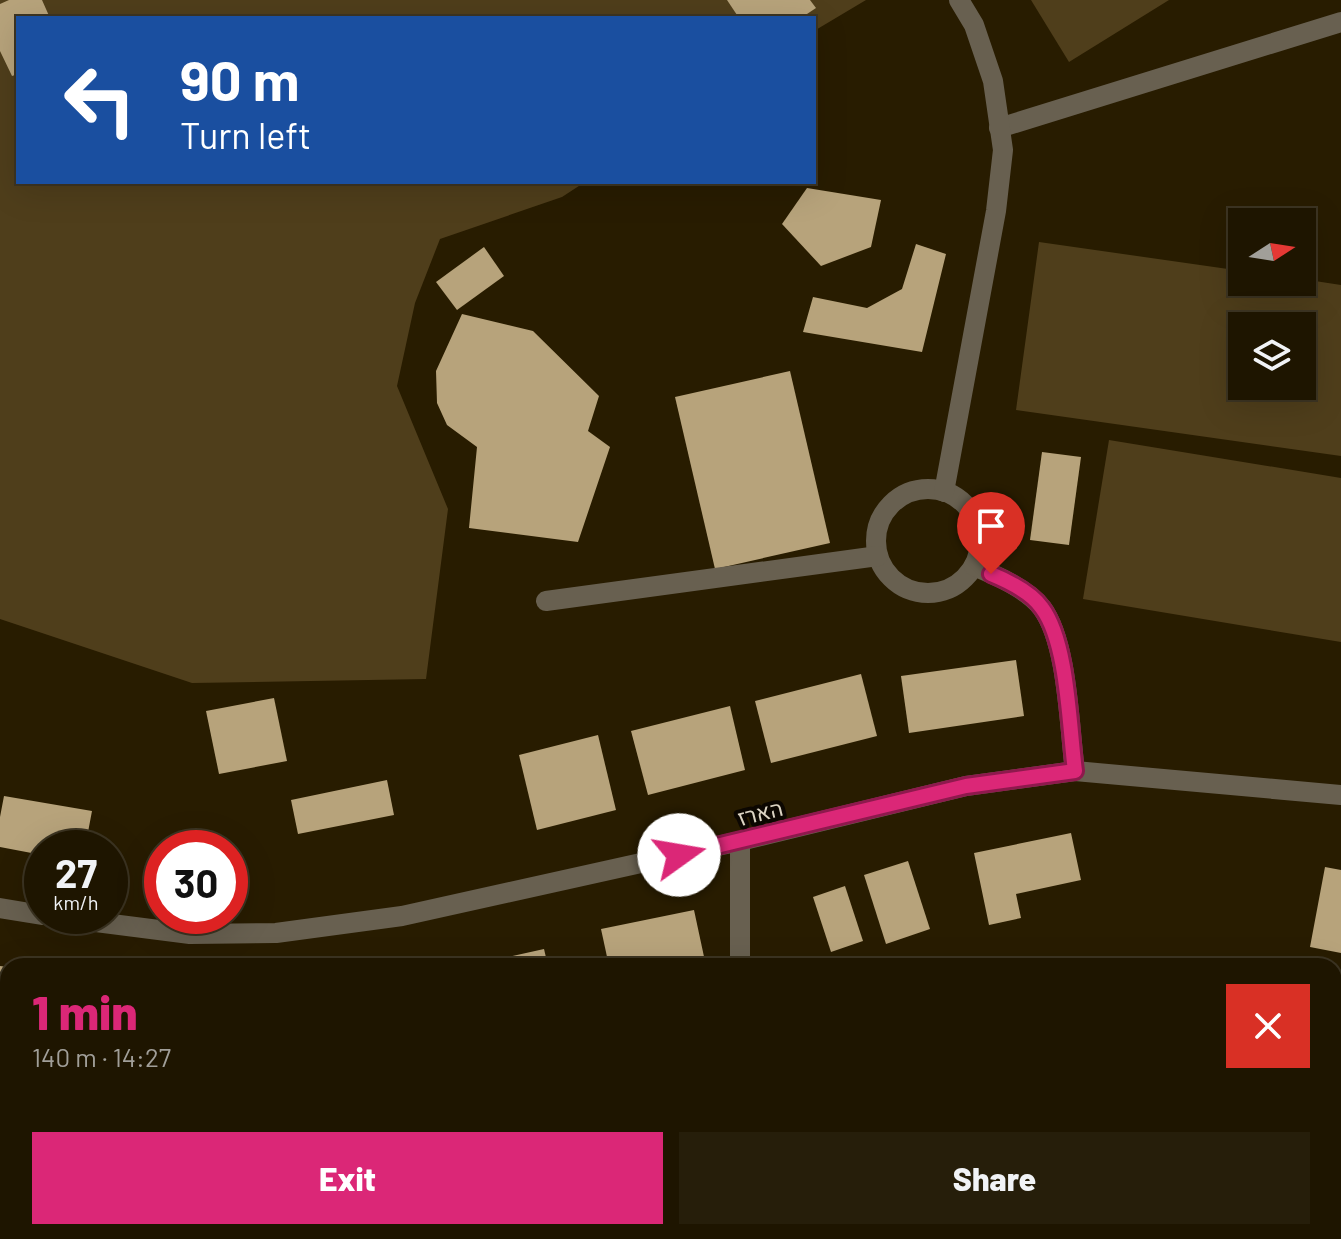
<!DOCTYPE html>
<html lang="en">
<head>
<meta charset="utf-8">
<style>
	:root { --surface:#1e1500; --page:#261e0a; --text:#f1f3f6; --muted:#a19f99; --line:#3c3422; --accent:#db2777 }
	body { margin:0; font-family:Barlow,Heebo,sans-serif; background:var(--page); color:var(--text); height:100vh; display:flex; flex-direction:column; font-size:30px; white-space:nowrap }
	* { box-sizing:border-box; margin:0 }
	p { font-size:26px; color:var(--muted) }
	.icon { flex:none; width:44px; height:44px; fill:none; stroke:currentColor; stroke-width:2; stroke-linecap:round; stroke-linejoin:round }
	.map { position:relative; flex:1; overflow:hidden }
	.panel { position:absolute; left:0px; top:958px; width:1342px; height:282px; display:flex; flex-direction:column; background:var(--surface); border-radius:24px 24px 0 0; box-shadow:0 8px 32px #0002,0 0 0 2px var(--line) }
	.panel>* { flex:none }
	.banner { position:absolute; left:16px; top:16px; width:800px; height:168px; border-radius:0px; box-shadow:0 8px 32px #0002,0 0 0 2px var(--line); background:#1a4fa0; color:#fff; overflow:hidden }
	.needle { width:52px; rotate:78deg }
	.tools { position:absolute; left:1228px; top:208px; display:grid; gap:16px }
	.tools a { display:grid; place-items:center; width:88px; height:88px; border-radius:0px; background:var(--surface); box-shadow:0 8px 32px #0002,0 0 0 2px var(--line); font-size:40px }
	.speed { position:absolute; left:24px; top:830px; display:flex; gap:16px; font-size:40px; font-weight:700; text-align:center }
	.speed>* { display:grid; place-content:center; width:104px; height:104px; border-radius:50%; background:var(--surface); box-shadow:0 8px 32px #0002,0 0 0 2px var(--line); line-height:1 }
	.speed small { font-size:20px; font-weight:400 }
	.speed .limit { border:12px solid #d22; background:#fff; color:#111 }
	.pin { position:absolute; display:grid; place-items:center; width:68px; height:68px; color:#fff; margin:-82px -34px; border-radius:50% 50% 50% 0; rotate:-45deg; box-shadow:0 0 8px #0007 }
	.pin .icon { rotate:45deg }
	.me { position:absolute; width:88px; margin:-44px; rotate:77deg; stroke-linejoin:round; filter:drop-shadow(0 0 6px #0008) }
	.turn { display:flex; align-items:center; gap:28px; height:168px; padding:0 32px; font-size:36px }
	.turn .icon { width:104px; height:104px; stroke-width:2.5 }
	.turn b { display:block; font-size:56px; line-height:68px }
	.round { display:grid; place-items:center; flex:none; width:84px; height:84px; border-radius:0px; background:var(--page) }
	.head { display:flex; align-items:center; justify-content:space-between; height:136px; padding:0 32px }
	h1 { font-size:48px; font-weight:800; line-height:60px; color:var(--accent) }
	.action { display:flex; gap:16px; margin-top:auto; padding:16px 32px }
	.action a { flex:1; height:92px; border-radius:0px; background:var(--accent); color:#fff; font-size:32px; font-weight:800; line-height:92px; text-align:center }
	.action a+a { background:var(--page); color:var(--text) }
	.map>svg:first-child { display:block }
	.green { fill:#4f3e1b; fill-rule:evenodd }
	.building { fill:#b7a37b }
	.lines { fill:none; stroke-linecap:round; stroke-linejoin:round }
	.minor { stroke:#686050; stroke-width:20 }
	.route-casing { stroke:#8e194d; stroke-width:20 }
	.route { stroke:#db2777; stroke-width:14 }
	.labels { text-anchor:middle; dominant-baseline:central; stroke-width:8; stroke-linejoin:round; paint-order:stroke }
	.street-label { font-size:22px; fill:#dcd4c3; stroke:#0c0701 }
</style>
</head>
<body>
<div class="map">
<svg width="1341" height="1239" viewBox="0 0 1341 1239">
	<rect width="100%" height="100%" fill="#281c00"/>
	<g class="green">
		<path d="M 0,0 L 866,0 L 814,31 L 814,18 L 18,18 L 18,182 L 585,182 L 562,197 L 440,239 L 415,303 L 397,386 L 448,509 L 426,679 L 192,683 L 0,619 Z"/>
		<path d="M 1031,0 L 1169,0 L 1069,62 Z"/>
		<path d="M 1039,242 L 1242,271 L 1242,282 L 1302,282 L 1302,279 L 1341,285 L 1341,456 L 1016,410 ZM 1242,326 L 1302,326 L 1302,386 L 1242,386 Z"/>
		<path d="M 1109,440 L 1341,478 L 1341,642 L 1083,599 Z"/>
	</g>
	<g class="building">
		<path d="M 9,0 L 42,0 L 50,18 L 18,18 L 18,74 L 12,76 L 0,51 L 0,4 Z"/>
		<path d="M 727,0 L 810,0 L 816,8 L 801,18 L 739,18 Z"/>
		<path d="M 807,188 L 881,200 L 871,247 L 821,266 L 782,224 Z"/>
		<path d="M 916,244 L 946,254 L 922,352 L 803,332 L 813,297 L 867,308 L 902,289 Z"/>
		<path d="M 484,247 L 504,276 L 457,310 L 436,282 Z"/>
		<path d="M 462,314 L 533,331 L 599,396 L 588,431 L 610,447 L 578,542 L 469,528 L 477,447 L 447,425 L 437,403 L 436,371 Z"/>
		<path d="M 790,371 L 830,543 L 715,569 L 675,397 Z"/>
		<path d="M 1042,452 L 1081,457 L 1069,545 L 1030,540 Z"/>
		<path d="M 1016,660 L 1024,716 L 909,733 L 901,676 Z"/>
		<path d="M 861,674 L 877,736 L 771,763 L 755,701 Z"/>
		<path d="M 274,698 L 287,761 L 219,774 L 206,711 Z"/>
		<path d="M 730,706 L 745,770 L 648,795 L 631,731 Z"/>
		<path d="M 598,735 L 616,810 L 537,830 L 519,755 Z"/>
		<path d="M 387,780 L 394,815 L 298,834 L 291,800 Z"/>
		<path d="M 4,796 L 92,811 L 85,848 L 42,848 L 42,855 L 0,847 L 0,817 Z"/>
		<path d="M 1071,833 L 1081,880 L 1016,894 L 1021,918 L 989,925 L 974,853 Z"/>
		<path d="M 908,861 L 930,929 L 886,944 L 864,875 Z"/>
		<path d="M 1325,867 L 1341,870 L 1341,953 L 1310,947 Z"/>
		<path d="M 845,886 L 863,941 L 831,952 L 813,897 Z"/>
		<path d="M 694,910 L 706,966 L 609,966 L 601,929 Z"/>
		<path d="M 544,949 L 548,966 L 471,966 L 471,965 Z"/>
		<path d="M 0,966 L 8,967 L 8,1028 L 0,1026 Z"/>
		<path d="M 623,1232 L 690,1232 L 690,1239 L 610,1239 L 623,1235 Z"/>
		<rect x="771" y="1232" width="61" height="7"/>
		<path d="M 455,1234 L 456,1239 L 436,1239 L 436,1237 Z"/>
	</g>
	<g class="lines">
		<g class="minor">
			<path d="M 999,128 L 1341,22"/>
			<circle cx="928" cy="541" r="52"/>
			<path d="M 944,492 L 996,211 L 1003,150 L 993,81 L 974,25 L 959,0"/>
			<path d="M 974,566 C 995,575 1028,589 1042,608 C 1068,643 1069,727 1075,771"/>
			<path d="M 546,601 L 878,556"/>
			<path d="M 0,908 L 42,915"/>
			<path d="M 49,916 L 190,934 L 276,933 L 402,916 L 740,841 L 966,786 L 1075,771 L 1341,795"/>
			<path d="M 740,966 L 740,841"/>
			<path d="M 739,1239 L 739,1232"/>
			<path d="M 1338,1239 L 1341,1226"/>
		</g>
	</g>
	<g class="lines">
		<g class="route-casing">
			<path id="route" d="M 679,855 L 966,786 L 1075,771 C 1069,726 1068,643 1042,608 C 1032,593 1008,581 991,574"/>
		</g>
		<use href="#route" class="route"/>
	</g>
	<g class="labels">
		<g class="street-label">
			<text transform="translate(760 812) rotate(-14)">הארז</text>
		</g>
	</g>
</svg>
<div class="tools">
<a><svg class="needle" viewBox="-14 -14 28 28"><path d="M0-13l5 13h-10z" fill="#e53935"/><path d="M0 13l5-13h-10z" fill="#a19f99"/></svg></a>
<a><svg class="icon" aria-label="layers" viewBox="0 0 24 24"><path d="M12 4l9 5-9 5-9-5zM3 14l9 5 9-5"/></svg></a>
</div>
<div class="speed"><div>27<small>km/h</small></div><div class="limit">30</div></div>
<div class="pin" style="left:991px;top:574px;background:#d93025"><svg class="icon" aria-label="arrive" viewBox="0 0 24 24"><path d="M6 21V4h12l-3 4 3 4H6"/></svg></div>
<svg class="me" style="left:679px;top:855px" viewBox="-20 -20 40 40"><circle r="19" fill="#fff"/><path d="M0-13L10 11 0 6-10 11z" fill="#db2777"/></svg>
<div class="banner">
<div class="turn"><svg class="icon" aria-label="left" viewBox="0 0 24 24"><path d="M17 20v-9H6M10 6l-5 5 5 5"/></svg><div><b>90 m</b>Turn left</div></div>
</div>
<section class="panel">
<div class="head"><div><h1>1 min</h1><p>140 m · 14:27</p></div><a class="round" style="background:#d93025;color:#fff"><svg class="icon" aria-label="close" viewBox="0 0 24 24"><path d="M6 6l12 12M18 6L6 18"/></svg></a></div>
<div class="action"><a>Exit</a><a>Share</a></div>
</section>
</div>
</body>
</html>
